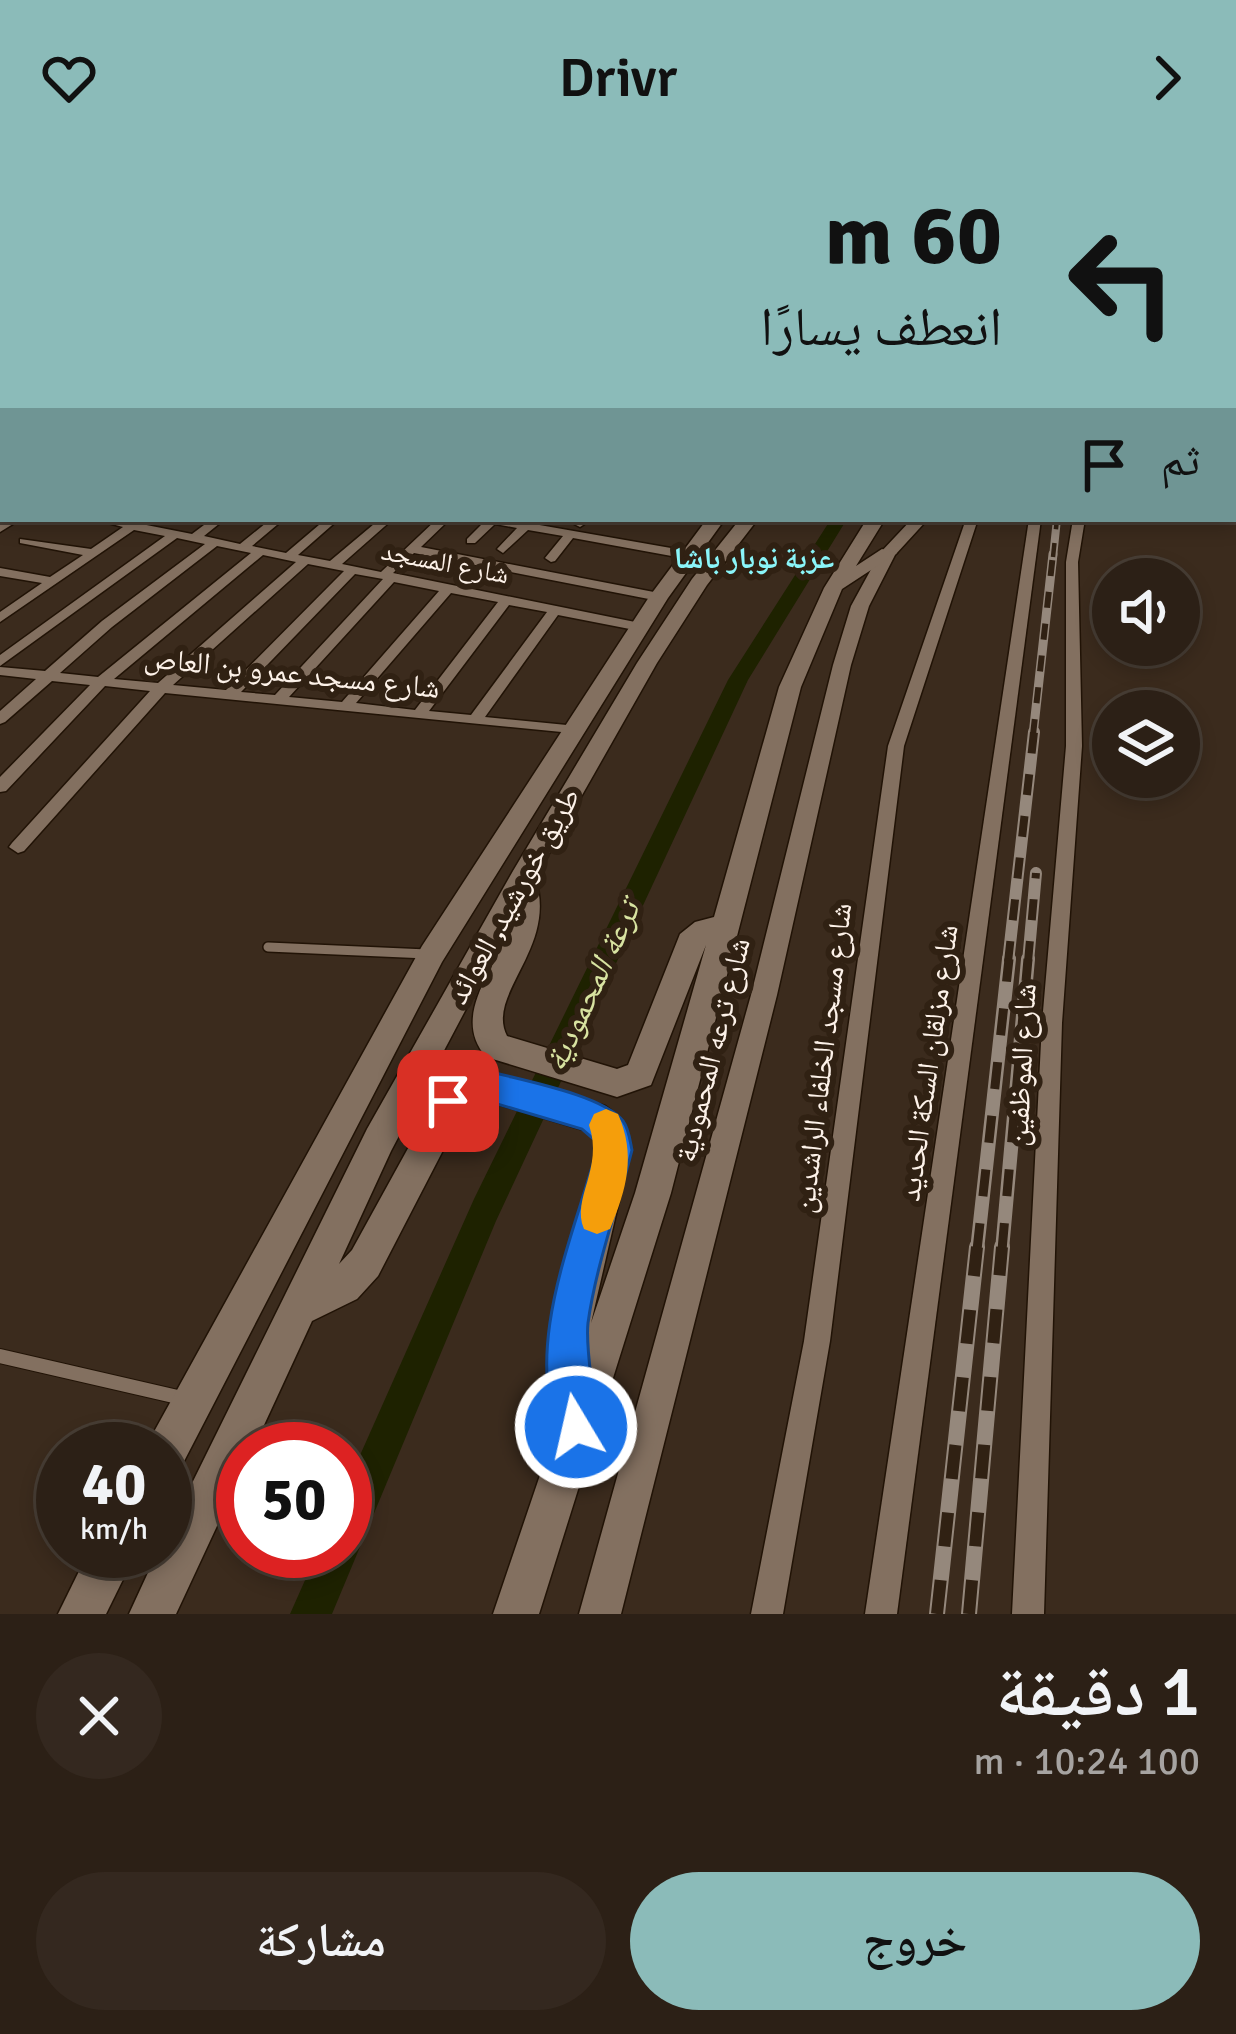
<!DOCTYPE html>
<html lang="ar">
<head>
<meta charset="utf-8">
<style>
	:root { --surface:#2c2016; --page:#34281f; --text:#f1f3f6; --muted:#a6a3a1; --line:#483e35; --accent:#8bbbb9 }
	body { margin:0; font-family:Signika,"Noto Naskh Arabic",sans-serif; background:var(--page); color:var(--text); direction:rtl; height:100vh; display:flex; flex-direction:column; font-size:45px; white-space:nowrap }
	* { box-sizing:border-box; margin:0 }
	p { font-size:39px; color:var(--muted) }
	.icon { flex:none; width:66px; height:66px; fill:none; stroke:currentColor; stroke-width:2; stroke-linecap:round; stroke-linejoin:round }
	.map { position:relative; height:1458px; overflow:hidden; direction:ltr }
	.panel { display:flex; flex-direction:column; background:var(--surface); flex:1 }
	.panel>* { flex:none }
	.hud { position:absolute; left:0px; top:0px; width:1236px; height:366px; box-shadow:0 6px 18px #0003,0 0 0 3px var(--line); direction:rtl; background:#8bbbb9; color:#111; overflow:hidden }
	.controls { position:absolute; left:1092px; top:402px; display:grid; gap:24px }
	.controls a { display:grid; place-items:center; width:108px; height:108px; border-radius:50%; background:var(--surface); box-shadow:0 6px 18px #0003,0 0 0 3px var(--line); font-size:60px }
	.speed { position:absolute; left:36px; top:1266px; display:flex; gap:24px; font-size:60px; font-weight:700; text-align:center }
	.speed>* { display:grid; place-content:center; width:156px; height:156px; border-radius:50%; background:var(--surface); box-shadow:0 6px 18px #0003,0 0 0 3px var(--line); line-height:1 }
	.speed small { font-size:30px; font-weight:400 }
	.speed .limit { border:18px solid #d22; background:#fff; color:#111 }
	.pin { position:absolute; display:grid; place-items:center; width:102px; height:102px; color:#fff; margin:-51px; border-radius:24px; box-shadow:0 6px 18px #0006 }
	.me { position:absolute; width:132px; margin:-66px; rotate:351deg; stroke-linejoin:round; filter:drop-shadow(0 0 9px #0008) }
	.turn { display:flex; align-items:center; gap:42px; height:252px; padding:0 36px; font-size:54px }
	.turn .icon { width:156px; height:156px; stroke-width:2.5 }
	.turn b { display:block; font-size:84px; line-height:102px }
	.then { display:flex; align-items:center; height:114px; padding:0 36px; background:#0003; gap:24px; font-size:45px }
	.round { display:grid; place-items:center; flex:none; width:126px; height:126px; border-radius:63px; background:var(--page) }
	.summary { display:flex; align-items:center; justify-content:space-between; height:204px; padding:0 36px }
	h1 { font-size:72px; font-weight:600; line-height:90px }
	.cta { display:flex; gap:24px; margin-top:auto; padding:24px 36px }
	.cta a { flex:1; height:138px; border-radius:72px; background:var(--accent); color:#111; font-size:48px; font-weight:600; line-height:138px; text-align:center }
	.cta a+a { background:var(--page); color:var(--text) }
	header { display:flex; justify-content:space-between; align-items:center; height:156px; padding:0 36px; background:var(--accent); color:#111; font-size:54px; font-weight:600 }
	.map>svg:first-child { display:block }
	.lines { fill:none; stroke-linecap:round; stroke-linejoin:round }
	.canal { fill:#1e2200; fill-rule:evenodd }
	.service-far1-casing { stroke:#211306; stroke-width:12 }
	.service-casing { stroke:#211306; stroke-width:16 }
	.minor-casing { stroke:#211306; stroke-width:3 }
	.tertiary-casing { stroke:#211306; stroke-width:3 }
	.secondary-casing { stroke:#211306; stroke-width:3 }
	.service-far1 { stroke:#837060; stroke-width:9 }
	.service { stroke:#837060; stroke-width:14 }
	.minor { fill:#837060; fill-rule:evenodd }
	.tertiary { fill:#837060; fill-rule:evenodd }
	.secondary { fill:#837060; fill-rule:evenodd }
	.rail-far4-casing { stroke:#95887c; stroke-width:8 }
	.rail-far3-casing { stroke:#95887c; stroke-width:9 }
	.rail-far2-casing { stroke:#95887c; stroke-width:12 }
	.rail-far1-casing { stroke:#95887c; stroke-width:14 }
	.rail-casing { stroke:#95887c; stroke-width:16 }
	.rail-far4 { stroke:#302113; stroke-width:4.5; stroke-dasharray:14; stroke-linecap:butt }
	.rail-far3 { stroke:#302113; stroke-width:6; stroke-dasharray:16; stroke-linecap:butt }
	.rail-far2 { stroke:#302113; stroke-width:8; stroke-dasharray:21; stroke-linecap:butt }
	.rail-far1 { stroke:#302113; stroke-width:9; stroke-dasharray:27; stroke-linecap:butt }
	.rail { stroke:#302113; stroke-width:12; stroke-dasharray:34; stroke-linecap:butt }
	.route { fill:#1a73e8; stroke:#114b97; stroke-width:3 }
	.slow { fill:#f59e0b }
	.labels { text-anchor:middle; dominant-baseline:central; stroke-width:12; stroke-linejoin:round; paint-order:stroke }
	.far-street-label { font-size:27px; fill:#fdf2e9; stroke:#302113 }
	.far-quarter-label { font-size:30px; font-weight:bold; fill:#8af5f9; stroke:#302113 }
	.street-label { font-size:30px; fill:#fdf2e9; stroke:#302113 }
	.water-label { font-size:33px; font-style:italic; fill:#d8e3a1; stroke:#302113 }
</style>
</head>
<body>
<header><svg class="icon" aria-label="forward" viewBox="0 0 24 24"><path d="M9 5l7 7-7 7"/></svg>Drivr<svg class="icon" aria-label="heart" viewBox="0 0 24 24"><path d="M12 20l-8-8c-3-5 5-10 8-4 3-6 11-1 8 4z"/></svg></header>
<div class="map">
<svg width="1236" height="1458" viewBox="0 0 1236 1458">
	<rect width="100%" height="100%" fill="#3b2b1d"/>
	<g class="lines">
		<path class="canal" d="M 831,363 L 847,363 L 748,524 L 496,1065 L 332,1458 L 290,1458 L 318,1395 L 345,1395 L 345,1333 L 474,1043 L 728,524 Z"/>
		<g class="service-far1-casing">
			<path id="service-far1" d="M 268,791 L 427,798"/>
		</g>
		<g class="service-casing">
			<path id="service" d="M 0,1200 L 182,1242"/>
		</g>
		<g class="minor-casing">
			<g id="minor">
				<path d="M 3,198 L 3,204 L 0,205 L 0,199 Z"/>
				<path d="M 3,225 L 3,232 L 0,233 L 0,226 Z"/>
				<rect x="1233" y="232" width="3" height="6"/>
				<path d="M 3,249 L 3,255 L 0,256 L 0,250 Z"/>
				<path d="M 0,264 L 3,265 L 3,271 L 0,270 Z"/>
				<path d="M 0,290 L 3,291 L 3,297 L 0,296 Z"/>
				<path d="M 3,317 L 3,324 L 0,325 L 0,318 Z"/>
				<rect x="0" y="340" width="3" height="7"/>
				<path d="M 7,363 L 21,363 L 0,376 L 0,368 Z"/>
				<path d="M 93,363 L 116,363 L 192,378 L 212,363 L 225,363 L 204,380 L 240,388 L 271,363 L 284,363 L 252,390 L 286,397 L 326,363 L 339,363 L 298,399 L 330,405 L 380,363 L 393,363 L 342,408 L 381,416 L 437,363 L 450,363 L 421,391 L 659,437 L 665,441 L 659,445 L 414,397 L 393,417 L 645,468 L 645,474 L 640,475 L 558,459 L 485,561 L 577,570 L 585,575 L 582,578 L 165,537 L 24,695 L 18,697 L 9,691 L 12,687 L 150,535 L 105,530 L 6,635 L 0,636 L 0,621 L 90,529 L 52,525 L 5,566 L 0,568 L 0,555 L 36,523 L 0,519 L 0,511 L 45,515 L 102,465 L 205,388 L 177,382 L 0,510 L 0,499 L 165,380 L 134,374 L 0,466 L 0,456 L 42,427 L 0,420 L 0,412 L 50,421 L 83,399 L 20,387 L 20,383 L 91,393 L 123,371 ZM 217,390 L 251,397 L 98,521 L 60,517 L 112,471 ZM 263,399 L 296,406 L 158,527 L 114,523 ZM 308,408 L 344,415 L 226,534 L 173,529 ZM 355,418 L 383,423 L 275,539 L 241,536 ZM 394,426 L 439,435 L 342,546 L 289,541 ZM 451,437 L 498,446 L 415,554 L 356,547 ZM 509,449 L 547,456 L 471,559 L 429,555 Z"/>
				<path d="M 480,363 L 505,363 L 688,395 L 694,399 L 688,403 L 573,382 L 555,405 L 551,406 L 545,402 L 563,380 L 528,374 L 503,397 L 497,393 L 517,372 L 495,368 L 475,387 L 467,387 L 467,383 L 484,366 Z"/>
				<path d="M 579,363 L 592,363 L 580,371 L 574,368 Z"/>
				<path d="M 966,363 L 978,363 L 904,590 L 830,1185 L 783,1458 L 751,1458 L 804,1185 L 888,590 Z"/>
				<path d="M 1029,363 L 1041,363 L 897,1458 L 865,1458 Z"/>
				<path d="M 1073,363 L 1085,363 L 1078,406 L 1082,590 L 1062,867 L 1044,1458 L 1012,1458 L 1042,867 L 1066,590 L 1066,406 Z"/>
			</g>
		</g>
		<g class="tertiary-casing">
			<path id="tertiary" d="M 912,363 L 928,363 L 895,399 L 869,450 L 851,509 L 777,839 L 621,1458 L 579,1458 L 751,839 L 833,509 L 851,450 L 880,397 Z"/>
		</g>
		<g class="secondary-casing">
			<g id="secondary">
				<path d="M 707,363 L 725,363 L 668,442 L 442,806 L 180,1313 L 165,1319 L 165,1293 L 146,1293 L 150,1283 L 422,790 L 649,441 Z"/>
				<path d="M 740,363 L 758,363 L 707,429 L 657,507 L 535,722 C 559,791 485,838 507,880 L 617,913 L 628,909 L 680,778 L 695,766 L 714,761 L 779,531 L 824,432 L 867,363 L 885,363 L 856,410 L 882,393 L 897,397 L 842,433 L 801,531 L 671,1037 L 539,1458 L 493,1458 L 556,1272 L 550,1235 L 552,1165 L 597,993 L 593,980 L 584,974 L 484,944 L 467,948 L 378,1120 L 357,1143 L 312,1165 L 253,1293 L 243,1293 L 243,1314 L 176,1458 L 129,1458 L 158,1395 L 165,1395 L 165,1382 L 367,973 L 513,715 L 637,507 L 692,423 ZM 514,762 C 502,806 448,857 486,901 L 617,941 L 651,929 L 706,789 L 635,1037 L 591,1167 L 631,993 C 625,974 622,961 605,950 L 484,914 L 444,927 L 352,1094 L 339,1108 L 391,995 Z"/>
				<path d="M 89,1395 L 137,1395 L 106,1458 L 58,1458 Z"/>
			</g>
		</g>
		<use href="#service-far1" class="service-far1"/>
		<use href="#service" class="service"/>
		<use href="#minor" class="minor"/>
		<use href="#tertiary" class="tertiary"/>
		<use href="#secondary" class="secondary"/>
		<g class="rail-far4-casing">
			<path id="rail-far4" d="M 1053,401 L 1057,363"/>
		</g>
		<g class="rail-far3-casing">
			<path id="rail-far3" d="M 1033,579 L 1053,398"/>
		</g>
		<g class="rail-far2-casing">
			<g id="rail-far2">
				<path d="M 1008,806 L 1034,576"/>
				<path d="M 1028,806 L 1036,717"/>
			</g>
		</g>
		<g class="rail-far1-casing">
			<g id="rail-far1">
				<path d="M 977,1094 L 1009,803"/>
				<path d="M 1002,1094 L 1028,803"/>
			</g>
		</g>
		<g class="rail-casing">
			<g id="rail">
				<path d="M 937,1458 L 977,1091"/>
				<path d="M 969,1458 L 1002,1091"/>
			</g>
		</g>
		<use href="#rail-far4" class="rail-far4"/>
		<use href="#rail-far3" class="rail-far3"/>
		<use href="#rail-far2" class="rail-far2"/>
		<use href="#rail-far1" class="rail-far1"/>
		<use href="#rail" class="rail"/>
	</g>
	<linearGradient id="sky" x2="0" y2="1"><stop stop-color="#201810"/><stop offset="0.42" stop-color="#4f4a4c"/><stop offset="1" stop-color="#4f4a4c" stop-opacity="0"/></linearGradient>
	<rect width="1236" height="353" fill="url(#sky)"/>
	<path class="route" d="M 484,914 C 519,924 602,938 623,965 C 629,973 630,985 632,994 C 618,1050 596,1109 588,1167 C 584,1202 602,1261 591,1286 L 576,1293 L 561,1286 C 522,1192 572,1085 597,994 L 596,985 L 582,973 L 484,944 L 448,960 L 436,956 L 431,945 C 441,923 462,918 484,914 Z"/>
	<path class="slow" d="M 606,953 L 618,958 C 636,999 627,1032 610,1073 L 597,1078 L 584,1073 C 571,1042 604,1013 589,969 L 594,958 Z"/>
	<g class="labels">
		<g class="far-street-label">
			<text transform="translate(445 407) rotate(11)">شارع المسجد</text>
		</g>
		<g class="far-quarter-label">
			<text x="754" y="402">عزبة نوبار باشا</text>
		</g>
		<g class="street-label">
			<text transform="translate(292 517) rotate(6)">شارع مسجد عمرو بن العاص</text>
			<text transform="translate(514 740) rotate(-61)">طريق خورشيد, العوائد</text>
			<text transform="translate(713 894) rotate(-76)">شارع ترعه المحمودية</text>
			<text transform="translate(823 902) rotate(-83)">شارع مسجد الخلفاء الراشدين</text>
			<text transform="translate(929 907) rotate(-82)">شارع مزلقان السكة الحديد</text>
			<text transform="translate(1022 909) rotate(-87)">شارع الموظفين</text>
		</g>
		<g class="water-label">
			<text transform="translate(592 830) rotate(-65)">ترعة المحمودية</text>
		</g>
	</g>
</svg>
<div class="controls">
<a><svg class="icon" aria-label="sound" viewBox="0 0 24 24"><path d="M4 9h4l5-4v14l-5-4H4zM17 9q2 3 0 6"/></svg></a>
<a><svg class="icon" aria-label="layers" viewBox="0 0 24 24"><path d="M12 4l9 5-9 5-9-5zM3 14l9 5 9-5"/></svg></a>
</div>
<div class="speed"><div>40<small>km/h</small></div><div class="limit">50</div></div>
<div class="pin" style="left:448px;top:945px;background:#d93025"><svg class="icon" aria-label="arrive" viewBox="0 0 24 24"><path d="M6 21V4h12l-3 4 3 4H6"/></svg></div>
<svg class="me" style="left:576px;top:1271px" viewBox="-20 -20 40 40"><circle r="17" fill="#1a73e8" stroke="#fff" stroke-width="3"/><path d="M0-11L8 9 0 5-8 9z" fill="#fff"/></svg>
<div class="hud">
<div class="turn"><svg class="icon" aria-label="left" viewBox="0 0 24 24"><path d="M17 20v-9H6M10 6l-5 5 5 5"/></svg><div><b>60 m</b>انعطف يسارًا</div></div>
<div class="then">ثم<svg class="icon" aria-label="arrive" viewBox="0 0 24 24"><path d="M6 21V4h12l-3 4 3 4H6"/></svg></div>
</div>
</div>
<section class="panel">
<div class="summary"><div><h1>1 دقيقة</h1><p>100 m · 10:24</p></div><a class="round"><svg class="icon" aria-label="close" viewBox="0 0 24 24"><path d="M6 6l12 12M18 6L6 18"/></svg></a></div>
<div class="cta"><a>خروج</a><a>مشاركة</a></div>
</section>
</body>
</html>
